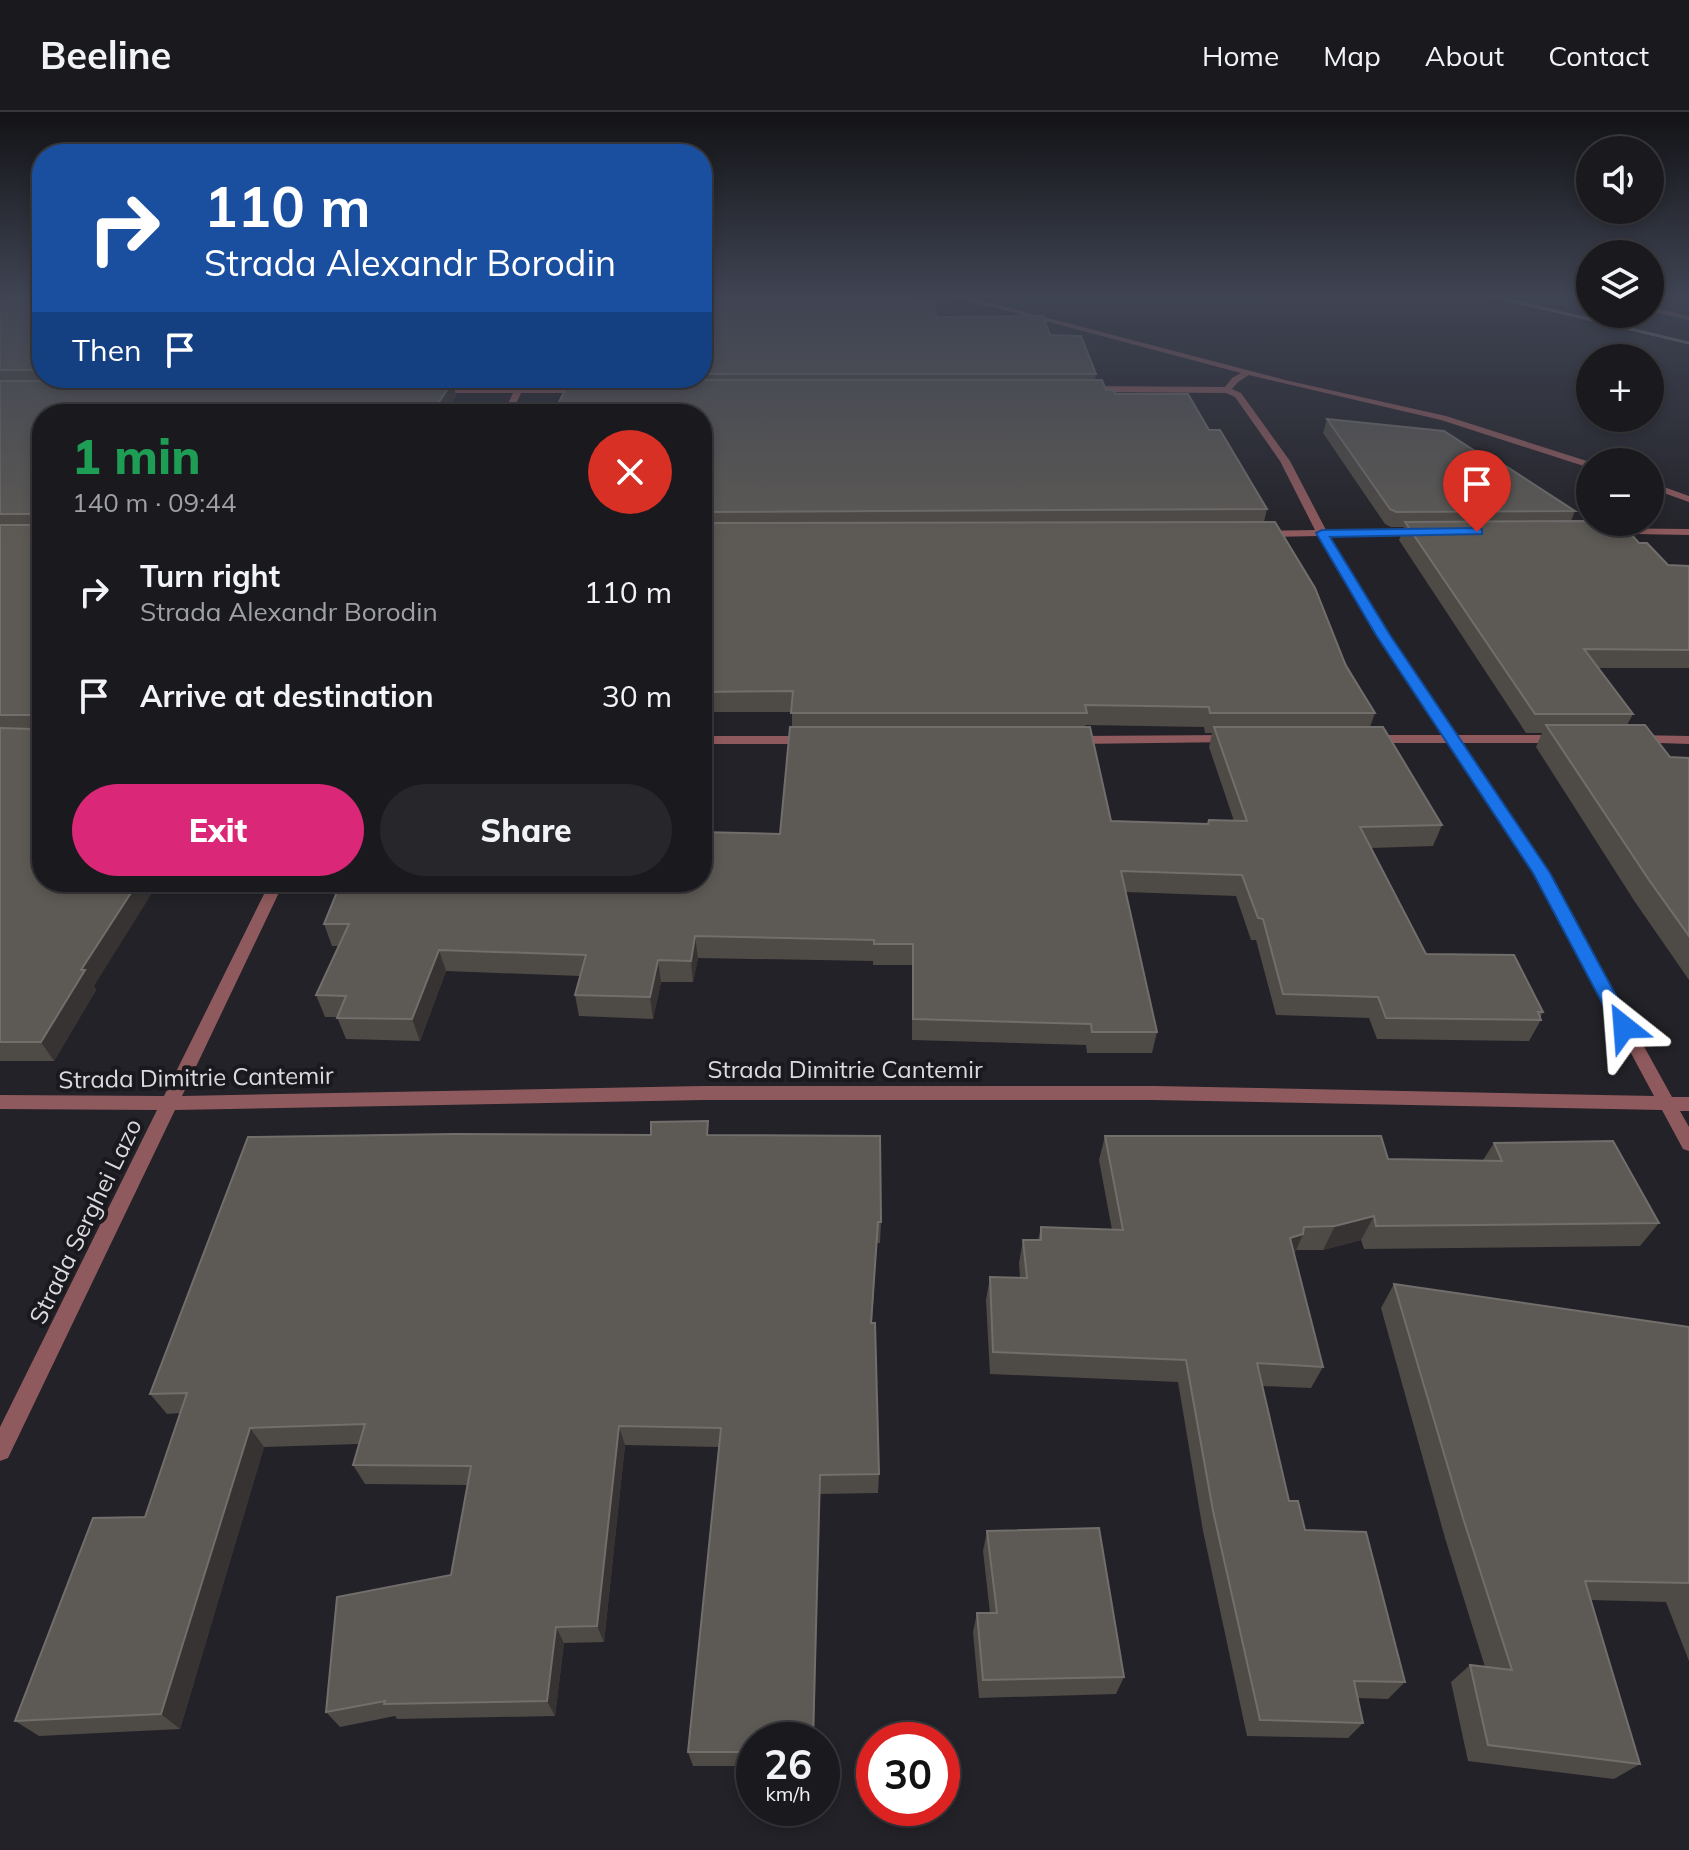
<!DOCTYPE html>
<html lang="en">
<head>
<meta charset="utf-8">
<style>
	:root { --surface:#1a1a1e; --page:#27272b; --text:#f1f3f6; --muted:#9fa1a4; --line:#38383c; --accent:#db2777 }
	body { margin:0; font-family:Mulish,sans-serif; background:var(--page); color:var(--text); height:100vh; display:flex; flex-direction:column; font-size:30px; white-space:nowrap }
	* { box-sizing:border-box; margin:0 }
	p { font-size:26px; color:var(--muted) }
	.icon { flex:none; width:44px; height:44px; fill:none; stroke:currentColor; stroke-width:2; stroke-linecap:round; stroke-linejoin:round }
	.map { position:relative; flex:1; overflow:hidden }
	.sheet { position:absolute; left:32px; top:292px; width:680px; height:488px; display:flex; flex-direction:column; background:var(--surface); border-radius:32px; box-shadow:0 4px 12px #0003,0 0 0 2px var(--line) }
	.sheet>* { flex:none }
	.guide { position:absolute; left:32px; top:32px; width:680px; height:244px; border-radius:32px; box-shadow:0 4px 12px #0003,0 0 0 2px var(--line); background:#1a4fa0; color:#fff; overflow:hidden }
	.fabs { position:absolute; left:1576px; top:24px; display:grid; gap:16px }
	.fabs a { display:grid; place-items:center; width:88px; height:88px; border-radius:50%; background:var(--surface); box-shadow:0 4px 12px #0003,0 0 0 2px var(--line); font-size:40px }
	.speed { position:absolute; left:736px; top:1610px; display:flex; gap:16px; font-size:40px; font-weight:700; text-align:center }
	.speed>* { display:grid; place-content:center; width:104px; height:104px; border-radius:50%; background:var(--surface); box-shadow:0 4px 12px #0003,0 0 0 2px var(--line); line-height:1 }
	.speed small { font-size:20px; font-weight:400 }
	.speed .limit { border:12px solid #d22; background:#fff; color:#111 }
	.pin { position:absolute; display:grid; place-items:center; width:68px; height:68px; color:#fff; margin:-82px -34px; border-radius:50% 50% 50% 0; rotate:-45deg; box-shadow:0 0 8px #0007 }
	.pin .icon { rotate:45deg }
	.me { position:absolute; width:88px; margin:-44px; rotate:332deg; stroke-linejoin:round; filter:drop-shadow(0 0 6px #0008) }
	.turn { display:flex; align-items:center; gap:28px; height:168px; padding:0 40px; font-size:36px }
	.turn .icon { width:104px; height:104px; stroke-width:2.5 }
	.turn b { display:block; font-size:56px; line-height:68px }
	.then { display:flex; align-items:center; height:76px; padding:0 40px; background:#0003; gap:16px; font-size:30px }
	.round { display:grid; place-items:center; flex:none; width:84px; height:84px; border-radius:42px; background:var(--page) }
	.headline { display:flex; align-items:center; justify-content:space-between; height:136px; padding:0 40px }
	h1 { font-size:48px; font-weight:800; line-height:60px; color:#1e9e55 }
	.action { display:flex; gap:16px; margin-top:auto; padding:16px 40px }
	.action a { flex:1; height:92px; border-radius:48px; background:var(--accent); color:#fff; font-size:32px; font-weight:800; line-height:92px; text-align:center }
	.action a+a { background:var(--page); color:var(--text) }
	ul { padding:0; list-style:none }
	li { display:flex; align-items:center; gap:24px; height:104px; padding:0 40px }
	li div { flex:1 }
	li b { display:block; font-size:30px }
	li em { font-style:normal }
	header { display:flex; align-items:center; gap:48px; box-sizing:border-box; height:112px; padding:0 40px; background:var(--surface); border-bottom:2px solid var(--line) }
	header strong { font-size:38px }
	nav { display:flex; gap:44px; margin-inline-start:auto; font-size:28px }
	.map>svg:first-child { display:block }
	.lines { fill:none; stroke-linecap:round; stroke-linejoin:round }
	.street { fill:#8f5a5d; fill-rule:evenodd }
	.rail { stroke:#838388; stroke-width:3 }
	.wall { fill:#4e4a45; fill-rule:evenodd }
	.shaded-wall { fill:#363332 }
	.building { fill:#5d5a55; stroke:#716e6b; stroke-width:2 }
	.route { fill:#1a73e8; stroke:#114b97; stroke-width:2 }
	.labels { text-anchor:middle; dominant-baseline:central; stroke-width:8; stroke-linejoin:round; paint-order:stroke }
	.street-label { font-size:24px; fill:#dbdbdf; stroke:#1a191e }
</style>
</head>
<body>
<header>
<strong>Beeline</strong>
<nav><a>Home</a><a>Map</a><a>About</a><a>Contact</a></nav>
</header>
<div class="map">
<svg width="1689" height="1738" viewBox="0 0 1689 1738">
	<rect width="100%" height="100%" fill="#232228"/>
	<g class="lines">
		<g class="street">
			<path d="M 951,184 L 963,184 L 1285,268 L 1446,304 L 1590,350 L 1590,356 L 1441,308 L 1249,263 L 1238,270 L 1232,277 L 1241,281 L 1290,349 L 1326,418 L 1423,417 L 1428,420 L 1423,423 L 1329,424 L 1389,523 L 1456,623 L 1559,623 L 1565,627 L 1559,631 L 1461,631 L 1548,761 L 1672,985 L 1689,985 L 1689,999 L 1680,999 L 1689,1015 L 1689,1039 L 1683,1037 L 1662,998 L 1154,988 L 703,988 L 175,998 L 8,1346 L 0,1349 L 0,1315 L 157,998 L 0,997 L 0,983 L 164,984 L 270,770 L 284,770 L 182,984 L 703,974 L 1154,974 L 1654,984 L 1534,761 L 1448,631 L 1371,631 L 1365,627 L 1371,623 L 1443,623 L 1377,523 L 1319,424 L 1263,425 L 1258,422 L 1263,419 L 1315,418 L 1280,349 L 1235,285 L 1226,281 L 1085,280 L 1081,277 L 1085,274 L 1225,275 L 1232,266 L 1241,261 Z"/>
			<path d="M 1650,195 L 1689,204 L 1689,208 L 1650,199 Z"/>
			<path d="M 520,266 L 528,266 L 524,275 L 586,275 L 590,278 L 586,281 L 521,281 L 511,302 L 503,302 L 513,281 L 433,281 L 429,278 L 433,275 L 515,275 Z"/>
			<path d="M 1650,370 L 1689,384 L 1689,390 L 1650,376 Z"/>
			<path d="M 1587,416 L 1689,417 L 1689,423 L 1583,421 L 1582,419 Z"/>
			<path d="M 1231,623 L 1236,624 L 1236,630 L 1075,632 L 1069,628 L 1075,624 Z"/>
			<path d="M 1635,623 L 1689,624 L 1689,632 L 1630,630 L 1630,624 Z"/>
			<path d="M 702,624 L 807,624 L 813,628 L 807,632 L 702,632 Z"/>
		</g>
		<path class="rail" d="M 1492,184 L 1689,231"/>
	</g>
	<g class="wall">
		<path d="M 0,184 L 42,184 L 42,266 L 467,266 L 463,272 L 453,272 L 456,284 L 444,302 L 42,302 L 94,874 L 96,878 L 54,949 L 0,949 Z"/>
		<path d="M 702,184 L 917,188 L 936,205 L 1050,223 L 1096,262 L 1095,268 L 1106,278 L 1209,318 L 1267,397 L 1264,410 L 1375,601 L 1370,615 L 1442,713 L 1433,734 L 1371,736 L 1426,842 L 1543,900 L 1540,906 L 1541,908 L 1529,929 L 1377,927 L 1369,906 L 1276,903 L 1256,828 L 1251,828 L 1236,784 L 1126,780 L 1157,920 L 1152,941 L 1087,941 L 1086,933 L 912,928 L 912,853 L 873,853 L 873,849 L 698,846 L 693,870 L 661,870 L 653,907 L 579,904 L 575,883 L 580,864 L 446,859 L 420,929 L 346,927 L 337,905 L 325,905 L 316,883 L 339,834 L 332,834 L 324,812 L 780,722 L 792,615 L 792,600 L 702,600 L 702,302 L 578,268 L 578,266 L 702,266 ZM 1085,613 L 1204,615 L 1205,621 L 1212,621 L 1209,635 L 1234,709 L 1208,712 L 1111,709 Z"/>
		<path d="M 1327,307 L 1489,348 L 1575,399 L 1571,409 L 1639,431 L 1668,453 L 1689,454 L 1689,556 L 1598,556 L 1633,602 L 1627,613 L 1670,645 L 1689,646 L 1689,868 L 1635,790 L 1536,635 L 1542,621 L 1526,621 L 1399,428 L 1404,415 L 1391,415 L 1385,412 L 1323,321 Z"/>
		<path d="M 710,1023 L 881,1110 L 880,1131 L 877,1131 L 872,1211 L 879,1362 L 878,1381 L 820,1382 L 754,1628 L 754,1654 L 693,1654 L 688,1640 L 719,1335 L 625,1333 L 604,1530 L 564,1531 L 555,1604 L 397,1607 L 395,1604 L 340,1615 L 326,1600 L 451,1463 L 468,1373 L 365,1372 L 353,1353 L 359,1332 L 264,1335 L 180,1617 L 39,1624 L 15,1609 L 145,1405 L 180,1301 L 167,1302 L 150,1282 Z"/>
		<path d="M 1105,1024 L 1388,1047 L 1483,1048 L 1494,1031 L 1659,1111 L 1640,1134 L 1364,1137 L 1361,1128 L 1323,1138 L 1296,1138 L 1294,1142 L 1323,1255 L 1311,1276 L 1262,1274 L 1289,1389 L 1305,1418 L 1405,1570 L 1388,1587 L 1358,1586 L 1363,1611 L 1348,1626 L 1247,1624 L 1203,1419 L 1178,1270 L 990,1262 L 986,1188 L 990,1165 L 1020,1166 L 1019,1151 L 1023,1128 L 1038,1128 L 1041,1115 L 1112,1118 L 1099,1048 Z"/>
		<path d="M 1394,1172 L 1689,1215 L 1689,1549 L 1666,1490 L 1591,1488 L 1640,1652 L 1614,1667 L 1468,1649 L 1451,1570 L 1470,1553 L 1485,1555 L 1445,1426 L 1381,1196 Z"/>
		<path d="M 987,1419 L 1124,1565 L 1116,1582 L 979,1586 L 973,1520 L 977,1501 L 990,1501 L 983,1439 Z"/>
	</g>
	<g class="shaded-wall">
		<path d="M 453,269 L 456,284 L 444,302 L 431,302 Z"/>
		<path d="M 138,770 L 159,770 L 94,874 L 96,878 L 54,949 L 41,930 L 81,858 Z"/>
		<path d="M 695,824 L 698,846 L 693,870 L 691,849 Z"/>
		<path d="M 439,838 L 446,859 L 420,929 L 412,907 Z"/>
		<path d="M 658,848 L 661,870 L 653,907 L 650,885 Z"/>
		<path d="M 1374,1104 L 1361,1128 L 1323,1138 L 1335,1114 Z"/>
		<path d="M 1303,1122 L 1293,1146 L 1290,1126 Z"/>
		<path d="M 619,1314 L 625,1333 L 604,1530 L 597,1514 Z"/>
		<path d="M 250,1316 L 264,1335 L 180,1617 L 161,1602 Z"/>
		<path d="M 820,1363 L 820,1382 L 814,1628 L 813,1628 Z"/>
		<path d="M 556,1515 L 564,1531 L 555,1604 L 547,1589 Z"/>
	</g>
	<g class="building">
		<rect x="0" y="184" width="42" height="74"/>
		<path d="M 702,184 L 914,184 L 917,188 L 935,190 L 936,205 L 1043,204 L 1050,223 L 1081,224 L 1096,262 L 702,262 Z"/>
		<path d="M 570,268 L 1102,268 L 1106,278 L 1114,278 L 1115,282 L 1188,282 L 1209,318 L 1220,318 L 1267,397 L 702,400 L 702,302 L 553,302 Z"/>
		<path d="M 0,269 L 453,269 L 431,302 L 42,302 L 42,770 L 138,770 L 81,858 L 85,858 L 41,930 L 0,930 L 0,616 L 32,617 L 35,606 L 32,603 L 0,603 L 0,413 L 34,413 L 36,402 L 0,402 Z"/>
		<path d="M 1327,307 L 1444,319 L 1489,348 L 1495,347 L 1575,399 L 1396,400 L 1390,397 Z"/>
		<path d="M 1590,409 L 1596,410 L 1609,422 L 1630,421 L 1639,431 L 1647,431 L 1668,453 L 1689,454 L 1689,538 L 1584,537 L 1633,602 L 1535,602 L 1405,410 Z"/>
		<path d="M 1275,410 L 1315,476 L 1346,554 L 1375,601 L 1210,601 L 1209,595 L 1085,593 L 1087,601 L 791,601 L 793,579 L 702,580 L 702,411 Z"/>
		<path d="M 1546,613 L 1645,613 L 1670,645 L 1689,646 L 1689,824 L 1649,768 Z"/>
		<path d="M 790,615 L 1090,615 L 1111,709 L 1208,712 L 1209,708 L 1247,709 L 1214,615 L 1383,615 L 1442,713 L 1360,715 L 1426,842 L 1514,843 L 1543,900 L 1538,900 L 1541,908 L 1386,906 L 1378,885 L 1283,882 L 1263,807 L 1258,806 L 1242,763 L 1121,759 L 1157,920 L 1092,920 L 1091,912 L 913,907 L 913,832 L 874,832 L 874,828 L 695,824 L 691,849 L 658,848 L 650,885 L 575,883 L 586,843 L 439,838 L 412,907 L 337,906 L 346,884 L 316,883 L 349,812 L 324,812 L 341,770 L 702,770 L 702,720 L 780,722 Z"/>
		<path d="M 708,1009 L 707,1023 L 880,1024 L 881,1110 L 878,1110 L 871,1211 L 875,1211 L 879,1362 L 820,1363 L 813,1628 L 754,1628 L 754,1640 L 688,1640 L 721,1316 L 619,1314 L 597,1514 L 556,1515 L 547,1589 L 384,1592 L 385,1589 L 326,1600 L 337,1485 L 451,1463 L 471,1354 L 353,1353 L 365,1312 L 250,1316 L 161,1602 L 15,1609 L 93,1406 L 145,1405 L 187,1281 L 150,1282 L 248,1025 L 455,1022 L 651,1023 L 651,1010 Z"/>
		<path d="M 1105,1024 L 1381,1024 L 1388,1047 L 1502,1049 L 1494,1031 L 1613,1029 L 1659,1111 L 1376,1114 L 1374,1104 L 1335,1114 L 1304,1115 L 1303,1122 L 1290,1126 L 1323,1255 L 1257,1251 L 1289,1389 L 1298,1389 L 1305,1418 L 1366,1420 L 1405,1570 L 1354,1569 L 1363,1611 L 1260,1608 L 1213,1399 L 1186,1248 L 993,1240 L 990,1165 L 1027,1166 L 1023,1128 L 1041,1128 L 1041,1115 L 1123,1118 Z"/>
		<path d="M 1394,1172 L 1689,1215 L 1689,1471 L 1585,1469 L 1640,1652 L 1488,1633 L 1470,1553 L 1512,1558 L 1463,1406 Z"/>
		<path d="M 1099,1416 L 1124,1565 L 983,1568 L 977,1501 L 997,1501 L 987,1419 Z"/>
	</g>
	<linearGradient id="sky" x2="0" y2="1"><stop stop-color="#131316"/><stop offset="0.43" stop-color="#3f4453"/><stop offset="1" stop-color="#3f4453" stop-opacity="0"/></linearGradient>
	<rect width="1689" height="428" fill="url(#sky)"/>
	<path class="route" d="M 1477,416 L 1482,417 L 1482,422 L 1330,425 L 1390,523 L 1550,761 L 1633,915 L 1624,922 L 1615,915 L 1533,761 L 1376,523 L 1316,421 L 1322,418 Z"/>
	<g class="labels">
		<g class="street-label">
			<text x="845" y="957">Strada Dimitrie Cantemir</text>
			<text transform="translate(196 965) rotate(-1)">Strada Dimitrie Cantemir</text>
			<text transform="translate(85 1109) rotate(-64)">Strada Serghei Lazo</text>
		</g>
	</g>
</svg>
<div class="fabs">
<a><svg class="icon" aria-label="sound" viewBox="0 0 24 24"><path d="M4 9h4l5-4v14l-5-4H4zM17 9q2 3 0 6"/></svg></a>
<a><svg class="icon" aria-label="layers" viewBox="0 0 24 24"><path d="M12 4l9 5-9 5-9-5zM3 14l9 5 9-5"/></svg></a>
<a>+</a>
<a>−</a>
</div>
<div class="speed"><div>26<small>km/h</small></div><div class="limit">30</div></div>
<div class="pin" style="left:1477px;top:420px;background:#d93025"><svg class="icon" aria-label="arrive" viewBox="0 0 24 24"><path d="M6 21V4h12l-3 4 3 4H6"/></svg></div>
<svg class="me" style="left:1624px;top:915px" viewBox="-20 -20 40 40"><path d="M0-17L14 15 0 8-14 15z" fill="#1a73e8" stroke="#fff" stroke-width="4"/></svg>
<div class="guide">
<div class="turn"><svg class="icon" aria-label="right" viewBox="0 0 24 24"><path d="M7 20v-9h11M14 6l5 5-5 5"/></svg><div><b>110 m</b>Strada Alexandr Borodin</div></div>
<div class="then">Then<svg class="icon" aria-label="arrive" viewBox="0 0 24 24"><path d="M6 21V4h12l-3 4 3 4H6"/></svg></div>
</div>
<section class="sheet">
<div class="headline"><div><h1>1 min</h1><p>140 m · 09:44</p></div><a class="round" style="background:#d93025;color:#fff"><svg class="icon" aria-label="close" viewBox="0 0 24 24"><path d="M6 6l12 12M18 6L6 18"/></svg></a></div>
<ul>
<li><svg class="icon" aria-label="right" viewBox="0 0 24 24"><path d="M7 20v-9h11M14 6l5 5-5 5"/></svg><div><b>Turn right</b><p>Strada Alexandr Borodin</p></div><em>110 m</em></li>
<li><svg class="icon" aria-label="arrive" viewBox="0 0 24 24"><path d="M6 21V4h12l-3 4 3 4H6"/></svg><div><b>Arrive at destination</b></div><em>30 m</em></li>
</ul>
<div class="action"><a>Exit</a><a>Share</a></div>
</section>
</div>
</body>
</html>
